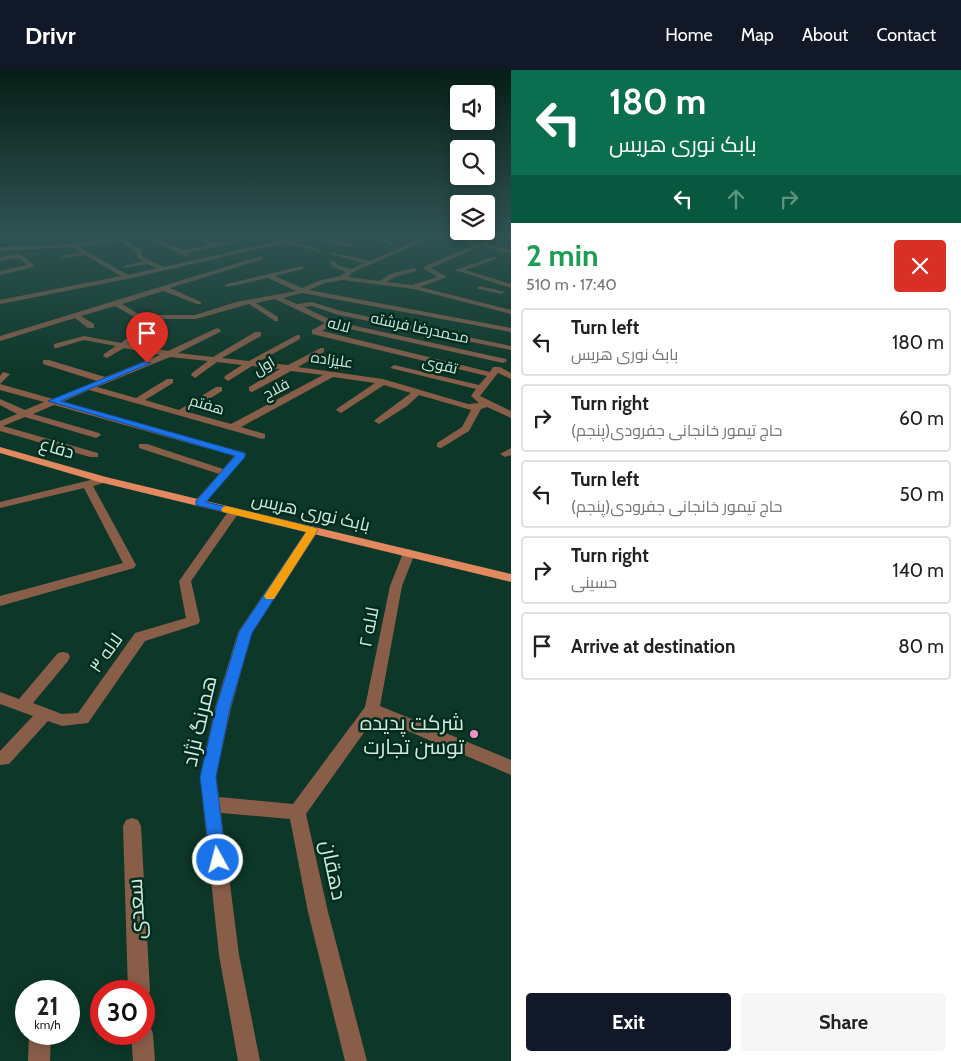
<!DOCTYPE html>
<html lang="en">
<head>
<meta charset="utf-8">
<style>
	:root { --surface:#fff; --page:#f6f6f6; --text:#222; --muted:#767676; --line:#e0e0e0; --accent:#111827 }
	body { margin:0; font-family:Cabin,Cairo,sans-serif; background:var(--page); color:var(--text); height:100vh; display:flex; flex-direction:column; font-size:19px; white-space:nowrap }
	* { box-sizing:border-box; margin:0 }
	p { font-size:16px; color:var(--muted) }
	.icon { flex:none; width:28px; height:28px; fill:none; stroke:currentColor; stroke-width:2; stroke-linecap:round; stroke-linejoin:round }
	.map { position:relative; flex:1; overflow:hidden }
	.drawer { display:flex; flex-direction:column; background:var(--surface); width:450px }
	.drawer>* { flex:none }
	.guide { background:#0b6e4f; color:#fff; overflow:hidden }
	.controls { position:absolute; left:450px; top:15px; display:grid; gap:10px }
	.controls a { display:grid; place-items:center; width:45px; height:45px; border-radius:5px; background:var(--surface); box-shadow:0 2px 12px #0003; font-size:25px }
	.speed { position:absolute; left:15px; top:910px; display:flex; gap:10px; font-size:25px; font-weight:700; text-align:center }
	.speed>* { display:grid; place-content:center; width:65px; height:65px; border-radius:50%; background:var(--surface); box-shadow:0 2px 12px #0003; line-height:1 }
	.speed small { font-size:12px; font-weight:400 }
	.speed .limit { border:8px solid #d22; background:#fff; color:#111 }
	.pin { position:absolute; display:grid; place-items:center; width:42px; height:42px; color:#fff; margin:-51px -21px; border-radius:50% 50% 50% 0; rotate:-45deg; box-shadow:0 0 5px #0007 }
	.pin .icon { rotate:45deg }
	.me { position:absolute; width:55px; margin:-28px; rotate:353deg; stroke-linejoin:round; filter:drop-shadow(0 0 4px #0008) }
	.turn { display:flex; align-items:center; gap:18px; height:105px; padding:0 15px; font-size:22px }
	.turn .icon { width:65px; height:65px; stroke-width:2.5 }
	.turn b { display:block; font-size:35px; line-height:42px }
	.lanes { display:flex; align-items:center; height:48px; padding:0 15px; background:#0003; justify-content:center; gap:25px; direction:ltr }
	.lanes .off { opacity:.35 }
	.round { display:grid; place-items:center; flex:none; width:52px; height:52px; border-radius:5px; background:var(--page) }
	.summary { display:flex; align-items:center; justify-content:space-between; height:85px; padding:0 15px }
	h1 { font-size:30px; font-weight:700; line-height:38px; color:#1e9e55 }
	.action { display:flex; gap:10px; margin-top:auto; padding:10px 15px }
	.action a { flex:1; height:58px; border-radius:5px; background:var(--accent); color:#fff; font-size:20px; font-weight:700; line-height:58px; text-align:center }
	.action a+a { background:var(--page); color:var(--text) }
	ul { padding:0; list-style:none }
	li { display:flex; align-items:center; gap:15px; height:68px; margin:0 10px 8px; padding:0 5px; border:2px solid var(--line); border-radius:5px }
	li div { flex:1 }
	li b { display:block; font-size:19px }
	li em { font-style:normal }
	header { display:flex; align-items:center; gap:30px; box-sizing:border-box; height:70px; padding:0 25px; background:var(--accent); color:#fff }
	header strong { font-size:24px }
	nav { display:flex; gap:28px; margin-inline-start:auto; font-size:18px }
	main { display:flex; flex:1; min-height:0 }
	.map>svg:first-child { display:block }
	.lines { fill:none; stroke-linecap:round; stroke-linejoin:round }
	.minor { fill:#895e49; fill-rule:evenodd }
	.major { fill:#e2895f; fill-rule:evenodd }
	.route { fill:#1a73e8; stroke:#114b97 }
	.slow { fill:#f59e0b }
	.poi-dot { fill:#f890cb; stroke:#012d1f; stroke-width:2 }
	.labels { text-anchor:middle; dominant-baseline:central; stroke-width:5; stroke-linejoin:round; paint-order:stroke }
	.far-street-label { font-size:15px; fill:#d3e9de; stroke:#012d1f }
	.street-label { font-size:18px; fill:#d3e9de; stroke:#012d1f }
	.near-street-label { font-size:21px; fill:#d3e9de; stroke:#012d1f }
	.near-poi-label { font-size:21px; fill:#d3e9de; stroke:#012d1f; text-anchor:end }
</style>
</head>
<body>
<header>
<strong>Drivr</strong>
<nav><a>Home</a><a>Map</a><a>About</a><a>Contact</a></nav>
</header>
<main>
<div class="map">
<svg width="511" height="991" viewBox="0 0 511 991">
	<rect width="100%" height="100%" fill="#0d3728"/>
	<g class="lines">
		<g class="minor">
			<path d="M 141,165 L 161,165 L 154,167 L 182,180 L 210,175 L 194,165 C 203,165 207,172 216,173 C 224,175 254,165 267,165 L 187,183 L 190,185 L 187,187 L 147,168 L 127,171 L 142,181 L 142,186 L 164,197 L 304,165 L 316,165 L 355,175 L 352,177 L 309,168 L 292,172 L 321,180 L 321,182 L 285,173 L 127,209 L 0,234 L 0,230 L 121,206 L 85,185 L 62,188 L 62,186 L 81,182 L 72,177 L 0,181 L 0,177 L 54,176 ZM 120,171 L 137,183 L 137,188 L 143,191 L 124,196 L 124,198 L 148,194 L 157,198 L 128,205 L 79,177 Z"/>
			<path d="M 360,165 L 370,165 L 395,173 L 392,175 Z"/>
			<path d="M 430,165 L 438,165 L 353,202 L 348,207 L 380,211 L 390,204 L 414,198 L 416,199 L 416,201 L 395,207 L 387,212 L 412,215 L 438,207 L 424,199 L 425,196 L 475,175 L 441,165 L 452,165 L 480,173 L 491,168 L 493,171 L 486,174 L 511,180 L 511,184 L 481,176 L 431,198 L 447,207 L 420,217 L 511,240 L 511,244 L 414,219 L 342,210 L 325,213 L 309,220 L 511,258 L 511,262 L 302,223 L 283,228 L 297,234 L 312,232 L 341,241 L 511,276 L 511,280 L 339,245 L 312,236 L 304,237 L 333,251 L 506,289 L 507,291 L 503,293 L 332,255 L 322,261 L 490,302 L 493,297 L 500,297 L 511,303 L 511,309 L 498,303 L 480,326 L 511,341 L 511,348 L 487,337 L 481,339 L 469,361 L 441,378 L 437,377 L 437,373 L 462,357 L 471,340 L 419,325 L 407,336 L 379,354 L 374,351 L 376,349 L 411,323 L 384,315 L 341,343 L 336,340 L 338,338 L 375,313 L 333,307 L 241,357 L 265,364 L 265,368 L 262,369 L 89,320 L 62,332 L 245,383 L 246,385 L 203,435 L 199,436 L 193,433 L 219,404 L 139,378 L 139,374 L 147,374 L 223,399 L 234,386 L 54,335 L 33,344 L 99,363 L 101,365 L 96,368 L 25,347 L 3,356 L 98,383 L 98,387 L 90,387 L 0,361 L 0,351 L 17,344 L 0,335 L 0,329 L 25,340 L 44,332 L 0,320 L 0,306 L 3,302 L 10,304 L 0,314 L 53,329 L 97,311 L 43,294 L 43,290 L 49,290 L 105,307 L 160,285 L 124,278 L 107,288 L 103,286 L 104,284 L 116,276 L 84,270 L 57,278 L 54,278 L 54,274 L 84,266 L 121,273 L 130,266 L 134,268 L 128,274 L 168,281 L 217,258 L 221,260 L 220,262 L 178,283 L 213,287 L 255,262 L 261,262 L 261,266 L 222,288 L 249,291 L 297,265 L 300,265 L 300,269 L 258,292 L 288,295 L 321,278 L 324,278 L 324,282 L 298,297 L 383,309 L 468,334 L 479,333 L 471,326 L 476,319 L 390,298 L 394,295 L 479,315 L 487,306 L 312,264 L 312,260 L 325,253 L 275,229 L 256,233 L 278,247 L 278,251 L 275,251 L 249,234 L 196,249 L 138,249 L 115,236 L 81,246 L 94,254 L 94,258 L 88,258 L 75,248 L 0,271 L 0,266 L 261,186 L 263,189 L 170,218 L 201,232 L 201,234 L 197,234 L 163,221 L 122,234 L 140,245 L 195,245 L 236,232 L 296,221 L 268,208 L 227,217 L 224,215 L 301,196 L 304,198 L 303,199 L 275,206 L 302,218 L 321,210 L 340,206 L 346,202 L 333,197 L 330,191 L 334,191 L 337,195 L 351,199 L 364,193 L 330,184 L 330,182 L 370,191 ZM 170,287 L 208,291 L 192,303 L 191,305 L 195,308 L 217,292 L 242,295 L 225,306 L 224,308 L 228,311 L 252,296 L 280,299 L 249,317 L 249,321 L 252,322 L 291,301 L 323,305 L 231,354 L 188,342 L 222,321 L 222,317 L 216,317 L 179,340 L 145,330 L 173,313 L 173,309 L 167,309 L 136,328 L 97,317 Z"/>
			<path d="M 501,165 L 511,165 L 511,169 L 501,166 Z"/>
			<path d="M 20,184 L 34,195 L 34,197 L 0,205 L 0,201 L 27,195 L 19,188 L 0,191 L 0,187 Z"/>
			<path d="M 493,187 L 498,188 L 465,200 L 511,214 L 511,218 L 455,200 Z"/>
			<path d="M 480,216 L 505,222 L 502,224 L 478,219 L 477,218 Z"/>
			<path d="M 511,378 L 511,385 L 505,387 L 500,384 Z"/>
			<path d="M 103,407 L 107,408 L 108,410 L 107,412 L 93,416 L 136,495 L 134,498 L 0,536 L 0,526 L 123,493 L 84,418 L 0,438 L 0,432 Z"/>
			<path d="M 234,438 L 240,441 L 191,511 L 200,551 L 198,554 L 145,571 L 88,653 L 62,656 L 48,651 L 9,694 L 0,695 L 0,681 L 33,646 L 0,634 L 0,622 L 19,629 L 58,583 L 63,582 L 68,583 L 70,587 L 68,591 L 33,633 L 62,644 L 78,643 L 135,563 L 186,548 L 179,511 L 230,439 Z"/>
			<path d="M 313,456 L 319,460 L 252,563 L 231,638 L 216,707 L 219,727 L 293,734 L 365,637 L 390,516 L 403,483 L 409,479 L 415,483 L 402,516 L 380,636 L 511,690 L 511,705 L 375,647 L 306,744 L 328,842 L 367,991 L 345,991 L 308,842 L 290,749 L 221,743 L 239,885 L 260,991 L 238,991 L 219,885 L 200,707 L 215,638 L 238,562 L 309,457 Z"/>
			<path d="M 132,748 L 138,750 L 141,756 L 150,921 L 147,929 L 144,930 L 144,921 L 128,921 L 123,756 L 126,750 Z"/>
			<path d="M 144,954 L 150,956 L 153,964 L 155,991 L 133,991 L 131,964 L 144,964 Z"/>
			<path d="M 29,964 L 51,964 L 50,991 L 28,991 Z"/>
		</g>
		<path class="major" d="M 0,377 L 106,407 L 511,504 L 511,512 L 99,412 L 0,383 Z"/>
	</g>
	<linearGradient id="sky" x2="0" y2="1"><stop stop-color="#071e16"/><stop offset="0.54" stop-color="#2f5353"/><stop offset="1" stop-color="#2f5353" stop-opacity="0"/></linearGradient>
	<rect width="511" height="304" fill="url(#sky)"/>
	<path class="route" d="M 144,292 L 151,293 L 61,331 L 245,383 L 245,387 L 206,432 L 316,458 L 318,460 L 252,563 L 230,638 L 216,707 L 226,790 L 224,796 L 218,799 L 212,796 L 210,790 L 200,707 L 216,638 L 239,562 L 306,462 L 196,435 L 196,431 L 235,386 L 48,331 Z"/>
	<path class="slow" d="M 226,436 L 316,458 L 318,460 L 274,529 L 266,529 L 264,526 L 306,462 L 223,442 L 221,440 L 223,437 Z"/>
	<circle class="poi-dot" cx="474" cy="664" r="5"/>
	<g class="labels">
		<g class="far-street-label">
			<text transform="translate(339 255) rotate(15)">لاله</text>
			<text transform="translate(420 258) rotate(12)">محمدرضا فرشته</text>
			<text transform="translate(332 290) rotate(8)">علیزاده</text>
			<text transform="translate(440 295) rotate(13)">تقوی</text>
			<text transform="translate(264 296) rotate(-30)">اول</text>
			<text transform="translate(276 319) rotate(-28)">فلاح</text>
			<text transform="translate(207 335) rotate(16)">هفتم</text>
		</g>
		<g class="street-label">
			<text transform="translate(57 378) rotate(16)">دفاع</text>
			<text transform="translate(311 442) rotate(13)">بابک نوری هریس</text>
			<text transform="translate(369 557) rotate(-79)">لاله ۲</text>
			<text transform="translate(106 583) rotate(-55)">لاله ۳</text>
		</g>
		<g class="near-street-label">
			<text transform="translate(199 651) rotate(-77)">همرنگ نژاد</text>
			<text transform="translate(334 800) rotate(78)">دهقان</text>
			<text transform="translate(136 839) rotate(-93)">سعدی</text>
		</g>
		<g class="near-poi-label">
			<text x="464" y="652">شرکت پدیده<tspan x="464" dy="24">توسن تجارت</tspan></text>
		</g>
	</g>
</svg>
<div class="controls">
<a><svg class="icon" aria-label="sound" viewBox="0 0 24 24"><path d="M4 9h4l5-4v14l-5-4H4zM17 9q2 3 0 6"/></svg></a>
<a><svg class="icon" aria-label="search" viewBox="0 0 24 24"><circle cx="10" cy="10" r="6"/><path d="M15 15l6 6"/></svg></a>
<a><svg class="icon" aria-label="layers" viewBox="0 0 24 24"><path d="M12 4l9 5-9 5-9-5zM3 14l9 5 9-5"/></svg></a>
</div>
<div class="speed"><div>21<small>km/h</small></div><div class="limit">30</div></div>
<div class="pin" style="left:147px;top:293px;background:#d93025"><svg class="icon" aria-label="arrive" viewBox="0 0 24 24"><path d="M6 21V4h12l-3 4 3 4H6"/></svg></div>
<svg class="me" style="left:218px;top:790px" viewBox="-20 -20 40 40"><circle r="17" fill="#1a73e8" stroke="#fff" stroke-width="3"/><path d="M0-11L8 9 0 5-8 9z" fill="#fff"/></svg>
</div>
<section class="drawer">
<div class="guide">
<div class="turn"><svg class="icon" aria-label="left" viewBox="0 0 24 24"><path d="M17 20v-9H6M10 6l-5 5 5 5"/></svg><div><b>180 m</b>بابک نوری هریس</div></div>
<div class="lanes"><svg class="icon" aria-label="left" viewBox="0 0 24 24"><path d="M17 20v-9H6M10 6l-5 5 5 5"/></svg><svg class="icon off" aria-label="ahead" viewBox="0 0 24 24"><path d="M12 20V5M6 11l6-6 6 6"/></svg><svg class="icon off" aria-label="right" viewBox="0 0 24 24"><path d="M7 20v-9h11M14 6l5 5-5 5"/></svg></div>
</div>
<div class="summary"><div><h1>2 min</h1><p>510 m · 17:40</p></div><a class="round" style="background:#d93025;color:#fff"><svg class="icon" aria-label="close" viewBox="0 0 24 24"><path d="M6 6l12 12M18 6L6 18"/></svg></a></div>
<ul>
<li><svg class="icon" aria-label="left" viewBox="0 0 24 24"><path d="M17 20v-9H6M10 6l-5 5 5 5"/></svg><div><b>Turn left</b><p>بابک نوری هریس</p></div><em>180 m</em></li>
<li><svg class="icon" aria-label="right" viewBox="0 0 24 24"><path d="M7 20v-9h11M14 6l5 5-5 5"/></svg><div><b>Turn right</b><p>حاج تیمور خانجانی جفرودی(پنجم)</p></div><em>60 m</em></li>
<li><svg class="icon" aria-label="left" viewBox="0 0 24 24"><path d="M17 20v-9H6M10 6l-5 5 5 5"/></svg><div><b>Turn left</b><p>حاج تیمور خانجانی جفرودی(پنجم)</p></div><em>50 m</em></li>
<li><svg class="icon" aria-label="right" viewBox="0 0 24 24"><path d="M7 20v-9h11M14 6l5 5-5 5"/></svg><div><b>Turn right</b><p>حسینی</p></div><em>140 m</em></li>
<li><svg class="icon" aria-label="arrive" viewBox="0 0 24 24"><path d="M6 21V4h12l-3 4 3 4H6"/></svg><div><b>Arrive at destination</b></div><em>80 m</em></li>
</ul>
<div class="action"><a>Exit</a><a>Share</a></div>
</section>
</main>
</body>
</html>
